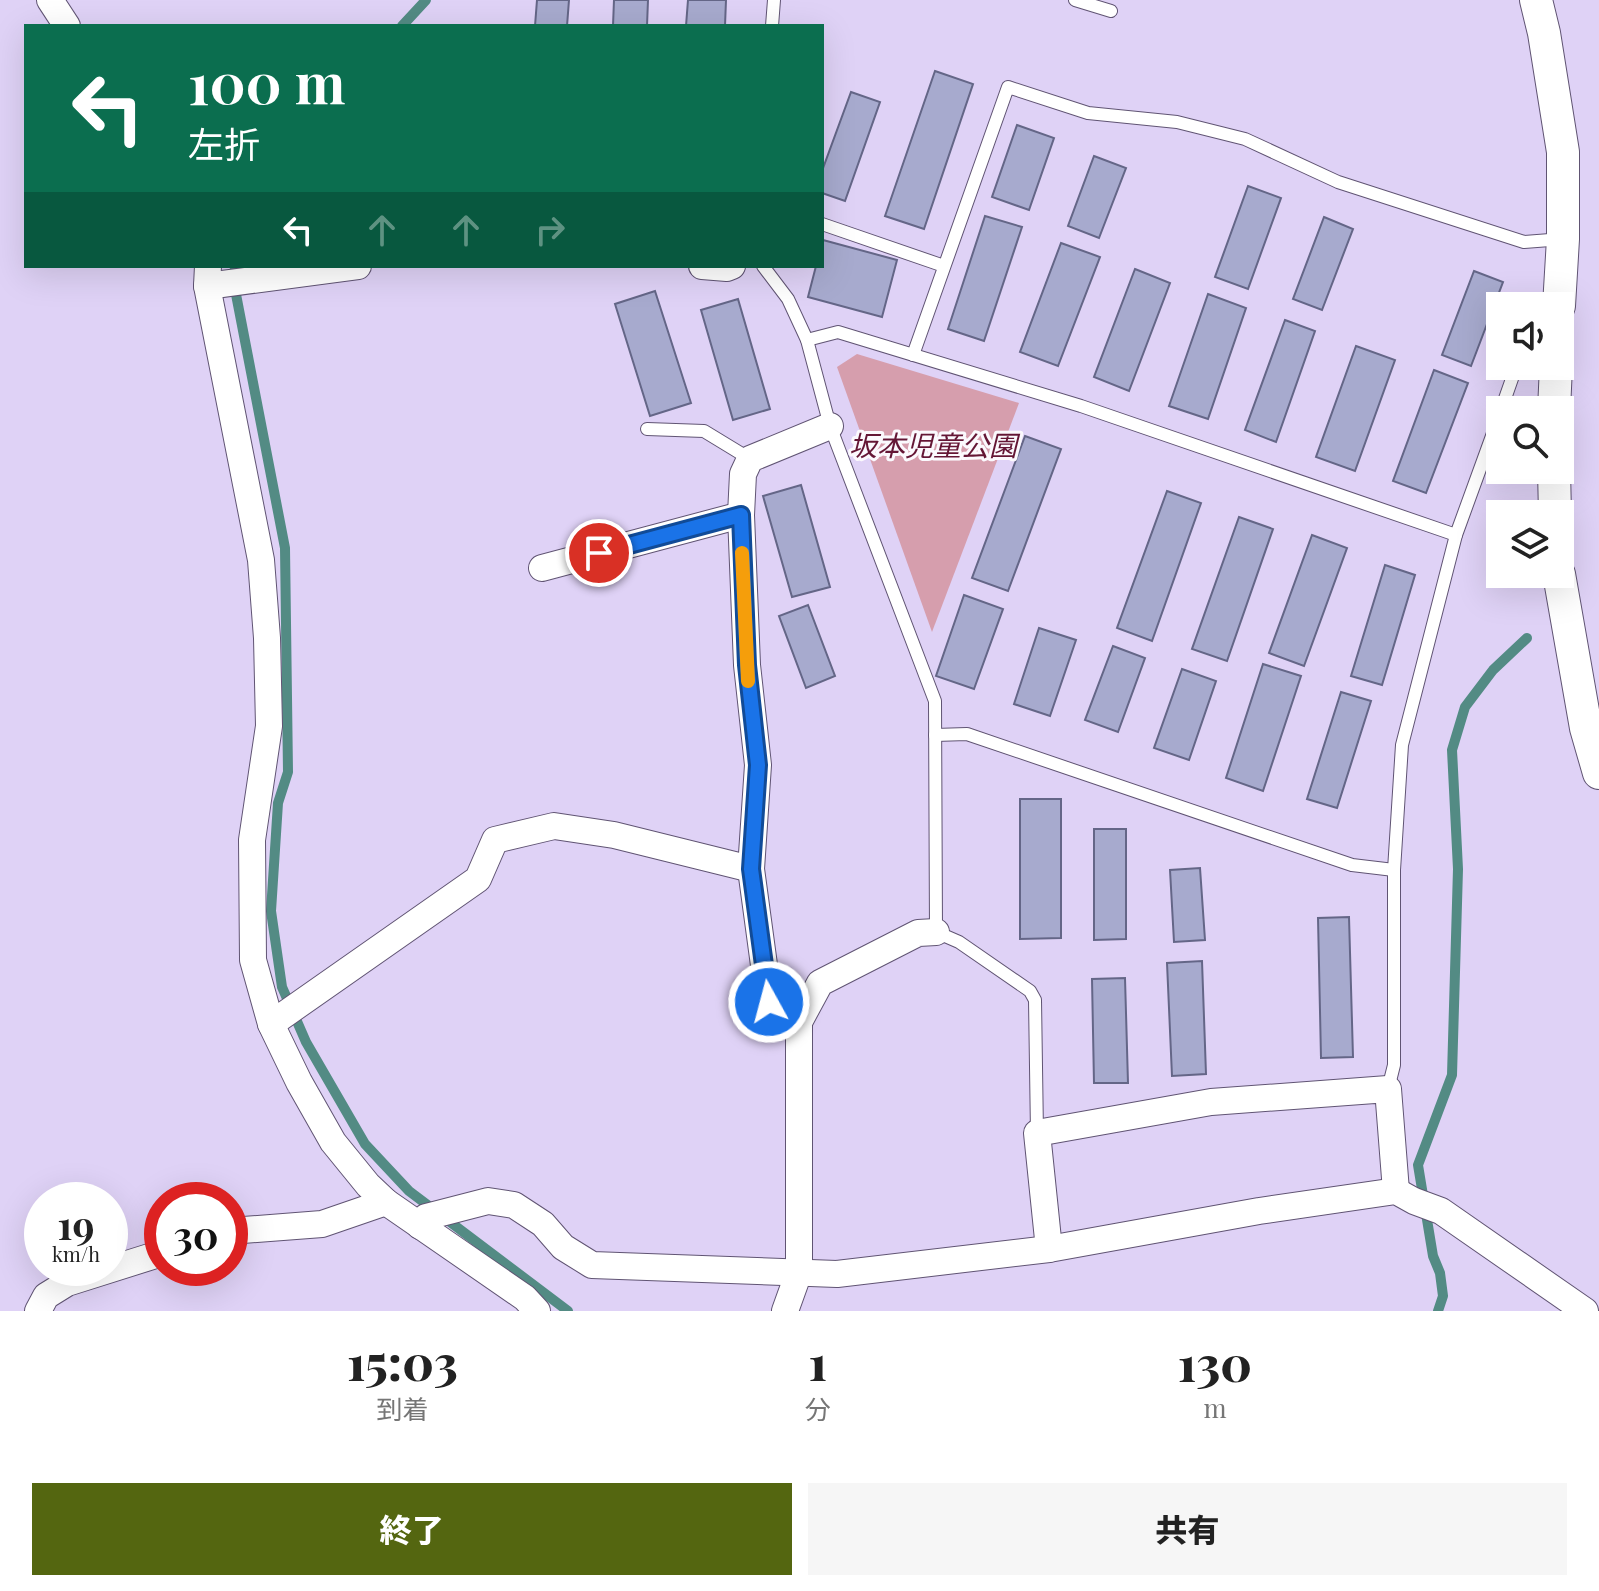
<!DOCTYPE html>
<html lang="ja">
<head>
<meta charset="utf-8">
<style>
	:root { --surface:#fff; --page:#f6f6f6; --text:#222; --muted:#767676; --accent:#546610 }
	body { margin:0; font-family:"Playfair Display","Noto Sans JP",serif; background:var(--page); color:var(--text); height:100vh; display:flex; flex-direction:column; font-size:30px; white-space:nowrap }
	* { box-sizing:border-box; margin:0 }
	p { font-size:26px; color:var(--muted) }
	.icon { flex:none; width:44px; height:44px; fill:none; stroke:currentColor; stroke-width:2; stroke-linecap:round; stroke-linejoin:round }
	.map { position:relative; height:1311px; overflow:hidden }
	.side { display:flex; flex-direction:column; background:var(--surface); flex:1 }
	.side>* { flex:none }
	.guide { position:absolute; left:24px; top:24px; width:800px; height:244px; border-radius:0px; box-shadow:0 8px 32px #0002; background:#0b6e4f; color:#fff; overflow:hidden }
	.fabs { position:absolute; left:1486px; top:292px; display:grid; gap:16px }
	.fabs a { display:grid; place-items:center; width:88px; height:88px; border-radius:0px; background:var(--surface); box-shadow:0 8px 32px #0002; font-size:40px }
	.speed { position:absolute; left:24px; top:1182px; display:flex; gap:16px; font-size:40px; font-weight:700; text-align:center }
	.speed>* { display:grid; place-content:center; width:104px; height:104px; border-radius:50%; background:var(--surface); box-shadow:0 8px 32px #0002; line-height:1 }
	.speed small { font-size:20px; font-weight:400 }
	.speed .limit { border:12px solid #d22; background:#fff; color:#111 }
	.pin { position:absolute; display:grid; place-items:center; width:68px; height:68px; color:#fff; margin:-34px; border:4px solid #fff; border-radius:50%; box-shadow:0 2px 8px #0007 }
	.me { position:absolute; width:88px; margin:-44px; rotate:353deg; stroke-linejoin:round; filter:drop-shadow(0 0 6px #0008) }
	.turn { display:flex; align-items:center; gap:28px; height:168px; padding:0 32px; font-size:36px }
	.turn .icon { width:104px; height:104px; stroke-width:2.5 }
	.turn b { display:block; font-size:56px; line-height:68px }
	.lanes { display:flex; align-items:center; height:76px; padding:0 32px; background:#0003; justify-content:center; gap:40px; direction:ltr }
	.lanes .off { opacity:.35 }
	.eta { display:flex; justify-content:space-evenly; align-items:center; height:136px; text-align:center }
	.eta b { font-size:48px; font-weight:800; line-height:56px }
	.action { display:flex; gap:16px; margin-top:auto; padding:16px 32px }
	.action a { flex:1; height:92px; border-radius:0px; background:var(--accent); color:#fff; font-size:32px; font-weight:800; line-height:92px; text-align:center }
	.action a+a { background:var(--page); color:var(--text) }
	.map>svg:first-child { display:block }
	.green { fill:#d69ead }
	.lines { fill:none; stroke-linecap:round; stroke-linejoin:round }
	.stream { stroke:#538b84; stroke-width:10 }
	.building { fill:#a7aace; stroke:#646687; stroke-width:2 }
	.service-casing { stroke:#605473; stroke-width:14 }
	.minor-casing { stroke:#605473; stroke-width:28 }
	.tertiary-casing { stroke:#605473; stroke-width:34 }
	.service { stroke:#fff; stroke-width:12 }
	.minor { stroke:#fff; stroke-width:26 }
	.tertiary { stroke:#fff; stroke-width:32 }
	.route-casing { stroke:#114b97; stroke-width:20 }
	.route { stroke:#1a73e8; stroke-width:14 }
	.slow { stroke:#f59e0b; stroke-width:14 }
	.labels { text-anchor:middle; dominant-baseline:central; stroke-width:6; stroke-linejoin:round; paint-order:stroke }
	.park-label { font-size:28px; font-style:italic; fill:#641635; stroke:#fbf9fd }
</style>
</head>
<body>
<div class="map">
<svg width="1599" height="1311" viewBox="0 0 1599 1311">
	<rect width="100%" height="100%" fill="#dfd2f6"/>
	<path class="green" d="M 857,354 L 1019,403 L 932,632 L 837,367 Z"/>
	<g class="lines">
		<g class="stream">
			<path d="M 402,26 L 426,0"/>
			<path d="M 235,266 L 234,284 L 285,548 L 288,772 L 278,803 L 271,911 L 282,987 L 306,1042 L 365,1144 L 409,1191 L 568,1311"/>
			<path d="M 1438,1311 L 1443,1296 L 1440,1273 L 1433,1256 L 1418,1165 L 1452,1075 L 1458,869 L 1452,750 L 1465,707 L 1493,670 L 1527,638"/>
		</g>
	</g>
	<g class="building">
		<path d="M 537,0 L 569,0 L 567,26 L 535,26 Z"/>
		<path d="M 614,0 L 648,0 L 647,26 L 613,26 Z"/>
		<path d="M 688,0 L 726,0 L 725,26 L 686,26 Z"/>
		<path d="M 935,71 L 973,84 L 924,229 L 885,216 Z"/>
		<path d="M 851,92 L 880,102 L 845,201 L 822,193 L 822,171 Z"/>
		<path d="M 1017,125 L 1054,138 L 1029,210 L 992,197 Z"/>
		<path d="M 1094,156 L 1126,168 L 1099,238 L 1068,226 Z"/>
		<path d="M 1248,186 L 1281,198 L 1248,289 L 1215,277 Z"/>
		<path d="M 985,216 L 1022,227 L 984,341 L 948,329 Z"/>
		<path d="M 1324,217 L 1353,229 L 1322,310 L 1293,299 Z"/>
		<path d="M 823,240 L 897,260 L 882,317 L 808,297 L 816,266 L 822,266 Z"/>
		<path d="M 1061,243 L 1100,257 L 1058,366 L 1020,352 Z"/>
		<path d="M 1135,269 L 1170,283 L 1129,391 L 1094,377 Z"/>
		<path d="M 1474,271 L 1503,282 L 1471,366 L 1442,355 Z"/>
		<path d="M 655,291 L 691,403 L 650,416 L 615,304 Z"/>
		<path d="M 1208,294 L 1246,308 L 1208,419 L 1169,406 Z"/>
		<path d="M 738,299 L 770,409 L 733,420 L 701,310 Z"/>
		<path d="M 1285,320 L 1315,331 L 1276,442 L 1245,430 Z"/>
		<path d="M 1356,346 L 1395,360 L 1355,471 L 1316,457 Z"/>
		<path d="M 1434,370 L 1468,383 L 1426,493 L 1393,481 Z"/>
		<path d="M 1025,436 L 1061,449 L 1008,591 L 972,578 Z"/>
		<path d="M 801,485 L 830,587 L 792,597 L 763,496 Z"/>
		<path d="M 1167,491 L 1201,503 L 1152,641 L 1117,628 Z"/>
		<path d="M 1239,517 L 1273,529 L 1227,661 L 1192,649 Z"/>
		<path d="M 1312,535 L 1347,548 L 1304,666 L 1269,653 Z"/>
		<path d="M 1385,565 L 1415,575 L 1382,685 L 1351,676 Z"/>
		<path d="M 964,595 L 1003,609 L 974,689 L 936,676 Z"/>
		<path d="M 808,605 L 835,676 L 806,688 L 779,616 Z"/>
		<path d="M 1039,628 L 1076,640 L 1050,716 L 1014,704 Z"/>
		<path d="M 1113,646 L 1145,658 L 1118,732 L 1085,720 Z"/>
		<path d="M 1263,664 L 1301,676 L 1263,791 L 1226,778 Z"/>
		<path d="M 1182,669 L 1216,681 L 1189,760 L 1154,748 Z"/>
		<path d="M 1341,692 L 1371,701 L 1337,808 L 1307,799 Z"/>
		<path d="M 1020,799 L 1061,799 L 1061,938 L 1020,939 Z"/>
		<path d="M 1094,829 L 1126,829 L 1126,939 L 1094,940 Z"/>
		<path d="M 1200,868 L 1205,940 L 1174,942 L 1170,870 Z"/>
		<path d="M 1349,917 L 1353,1057 L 1321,1058 L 1318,918 Z"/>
		<path d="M 1202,961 L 1206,1074 L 1172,1076 L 1167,963 Z"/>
		<path d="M 1125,978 L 1128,1083 L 1094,1083 L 1092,979 Z"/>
	</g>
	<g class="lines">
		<g class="service-casing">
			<g id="service">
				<path d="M 1075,0 L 1111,11"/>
				<path d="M 772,26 L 774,0"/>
				<path d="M 822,224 L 944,266"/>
				<path d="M 763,266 L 788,299 L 807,340 L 830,426 L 935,701 L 936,932 L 959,942 L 1030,991 L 1035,1000 L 1037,1133"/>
				<path d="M 807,340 L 838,332 L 1081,406 L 1456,535"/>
				<path d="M 913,355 L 1008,87 L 1088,113 L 1177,122 L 1245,139 L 1338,182 L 1524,242 L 1563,239"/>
				<path d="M 1501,410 L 1514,373 L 1525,366"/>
				<path d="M 647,429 L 704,431 L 750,459"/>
				<path d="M 935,735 L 967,734 L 1352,865 L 1394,870"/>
				<path d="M 1388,1089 L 1394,1065 L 1394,870 L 1402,745 L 1456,535 L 1500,414"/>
			</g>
		</g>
		<g class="minor-casing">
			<g id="minor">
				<path d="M 50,0 L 67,26"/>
				<path d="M 208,266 L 207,286 L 261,560 L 267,638 L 269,726 L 252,840 L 253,960 L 271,1024 L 299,1082 L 333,1142 L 368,1185 L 386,1202 L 525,1298 L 537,1311"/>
				<path d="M 702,266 L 727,268 L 732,266"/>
				<path d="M 207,286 L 358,266"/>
				<path d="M 542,568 L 741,515"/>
				<path d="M 799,1022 L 769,1002 L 751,869 L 758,765 L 747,665 L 741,515 L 743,474 L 750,459 L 830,426"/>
				<path d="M 271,1024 L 478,879 L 495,840 L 554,826 L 614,835 L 751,869"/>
				<path d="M 420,1226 L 426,1217 L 488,1201 L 514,1205 L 543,1224 L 563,1247 L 592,1265 L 837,1274 L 1049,1249 L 1259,1211 L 1396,1191 L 1414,1201 L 1441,1211 L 1585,1311"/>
				<path d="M 230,1231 L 322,1224 L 386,1202"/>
				<path d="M 1049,1249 L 1037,1133 L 1211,1102 L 1388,1089 L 1396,1191"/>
				<path d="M 38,1311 L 46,1296 L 67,1283 L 162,1253"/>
				<path d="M 785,1311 L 799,1272 L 799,1022 L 820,983 L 918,933 L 936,932"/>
			</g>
		</g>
		<g class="tertiary-casing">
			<g id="tertiary">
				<path d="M 1536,0 L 1544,33 L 1563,152 L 1563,239 L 1559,306"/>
				<path d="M 1554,410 L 1556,366"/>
				<path d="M 1554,470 L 1555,514"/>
				<path d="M 1559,574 L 1586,728 L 1599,773"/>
			</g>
		</g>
		<use href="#service" class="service"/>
		<use href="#minor" class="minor"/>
		<use href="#tertiary" class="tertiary"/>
	</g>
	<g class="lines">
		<g class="route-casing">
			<path id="route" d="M 599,553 L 741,515 L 747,665 L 758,765 L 751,869 L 769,1002"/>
		</g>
		<use href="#route" class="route"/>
		<path class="slow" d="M 742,553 L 748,681"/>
	</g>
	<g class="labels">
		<g class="park-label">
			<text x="933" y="444">坂本児童公園</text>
		</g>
	</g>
</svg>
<div class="fabs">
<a><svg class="icon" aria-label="sound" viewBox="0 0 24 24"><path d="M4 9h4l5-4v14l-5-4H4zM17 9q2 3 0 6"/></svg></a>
<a><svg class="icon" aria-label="search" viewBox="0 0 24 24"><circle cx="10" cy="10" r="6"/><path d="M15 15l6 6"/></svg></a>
<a><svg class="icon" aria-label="layers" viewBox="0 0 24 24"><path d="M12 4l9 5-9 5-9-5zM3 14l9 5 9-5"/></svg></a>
</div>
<div class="speed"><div>19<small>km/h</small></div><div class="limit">30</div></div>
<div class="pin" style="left:599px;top:553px;background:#d93025"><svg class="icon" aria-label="arrive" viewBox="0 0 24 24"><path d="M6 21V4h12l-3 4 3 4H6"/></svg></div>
<svg class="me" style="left:769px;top:1002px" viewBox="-20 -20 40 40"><circle r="17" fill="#1a73e8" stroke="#fff" stroke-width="3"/><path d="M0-11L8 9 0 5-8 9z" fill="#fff"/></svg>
<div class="guide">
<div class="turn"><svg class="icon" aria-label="left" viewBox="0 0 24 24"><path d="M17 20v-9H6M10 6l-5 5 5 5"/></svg><div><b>100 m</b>左折</div></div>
<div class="lanes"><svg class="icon" aria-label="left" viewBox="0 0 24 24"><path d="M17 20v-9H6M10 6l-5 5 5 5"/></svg><svg class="icon off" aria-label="ahead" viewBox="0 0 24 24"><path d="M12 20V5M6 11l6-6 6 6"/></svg><svg class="icon off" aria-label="ahead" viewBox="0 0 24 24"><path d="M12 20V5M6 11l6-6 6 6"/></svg><svg class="icon off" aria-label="right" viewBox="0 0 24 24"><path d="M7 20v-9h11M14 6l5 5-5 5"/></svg></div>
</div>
</div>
<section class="side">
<div class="eta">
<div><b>15:03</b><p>到着</p></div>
<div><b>1</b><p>分</p></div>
<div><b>130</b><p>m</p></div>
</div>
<div class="action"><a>終了</a><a>共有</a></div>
</section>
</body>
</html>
